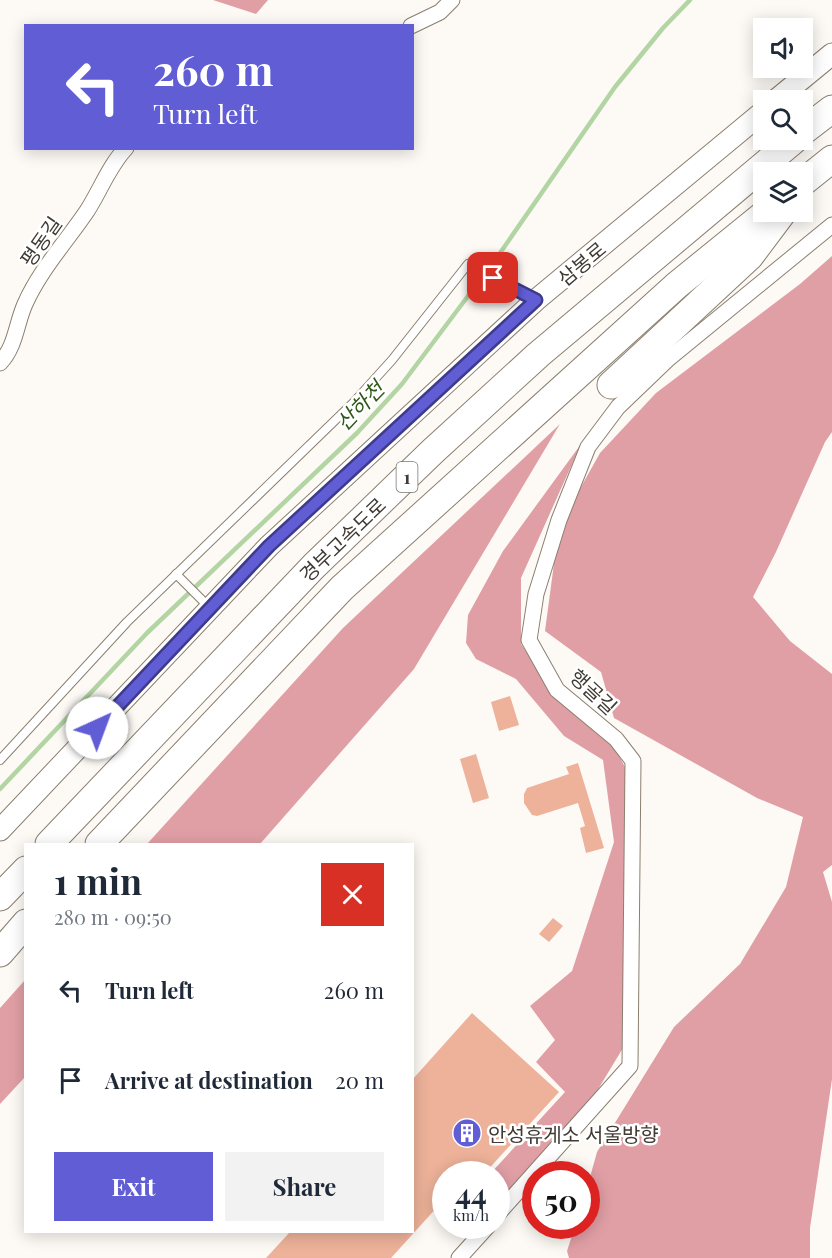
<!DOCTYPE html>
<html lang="en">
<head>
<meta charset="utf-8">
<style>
	:root { --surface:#fff; --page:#f2f2f3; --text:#1f2937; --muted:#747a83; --accent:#605dd5 }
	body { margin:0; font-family:"Playfair Display","Noto Sans KR",serif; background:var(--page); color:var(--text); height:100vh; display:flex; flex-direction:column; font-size:22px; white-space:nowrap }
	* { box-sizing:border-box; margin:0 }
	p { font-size:20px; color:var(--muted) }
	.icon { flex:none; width:33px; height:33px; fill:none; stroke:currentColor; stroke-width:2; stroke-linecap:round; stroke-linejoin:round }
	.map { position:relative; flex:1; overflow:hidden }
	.details { position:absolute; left:24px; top:843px; width:390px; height:390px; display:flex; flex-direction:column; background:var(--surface); border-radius:0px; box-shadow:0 3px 15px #0003 }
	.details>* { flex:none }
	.top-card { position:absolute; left:24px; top:24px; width:390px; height:126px; border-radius:0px; box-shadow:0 3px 15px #0003; background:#605dd5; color:#fff; overflow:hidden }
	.fabs { position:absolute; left:753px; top:18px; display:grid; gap:12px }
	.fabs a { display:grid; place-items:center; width:60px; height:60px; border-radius:0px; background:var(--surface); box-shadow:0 3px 15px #0003; font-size:30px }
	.speed { position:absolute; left:432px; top:1161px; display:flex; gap:12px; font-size:30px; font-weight:700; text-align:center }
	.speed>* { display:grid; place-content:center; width:78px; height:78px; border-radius:50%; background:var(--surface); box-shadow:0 3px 15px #0003; line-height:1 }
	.speed small { font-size:15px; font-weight:400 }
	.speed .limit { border:9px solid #d22; background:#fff; color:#111 }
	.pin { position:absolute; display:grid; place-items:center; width:51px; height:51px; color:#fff; margin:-26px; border-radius:12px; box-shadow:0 3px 9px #0006 }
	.me { position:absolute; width:66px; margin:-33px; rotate:43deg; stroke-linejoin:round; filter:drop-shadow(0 0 4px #0008) }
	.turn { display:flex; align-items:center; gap:21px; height:126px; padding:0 30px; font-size:27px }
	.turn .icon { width:78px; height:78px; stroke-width:2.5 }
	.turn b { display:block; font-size:42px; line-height:51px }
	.round { display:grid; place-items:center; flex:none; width:63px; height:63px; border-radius:0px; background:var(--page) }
	.overview { display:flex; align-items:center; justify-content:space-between; height:102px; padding:0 30px }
	h1 { font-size:36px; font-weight:700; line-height:45px }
	.button { display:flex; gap:12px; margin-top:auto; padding:12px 30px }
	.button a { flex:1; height:69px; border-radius:0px; background:var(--accent); color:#fff; font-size:24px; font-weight:700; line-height:69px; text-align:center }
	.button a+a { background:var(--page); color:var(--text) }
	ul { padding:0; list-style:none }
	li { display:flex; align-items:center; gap:18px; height:90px; padding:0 30px }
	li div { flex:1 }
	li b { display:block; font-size:22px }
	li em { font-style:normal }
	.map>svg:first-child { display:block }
	.forest { fill:#e09fa5 }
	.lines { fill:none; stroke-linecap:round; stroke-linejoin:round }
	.stream { stroke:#b2d5a3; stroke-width:4.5 }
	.building { fill:#edb299 }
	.service-casing { stroke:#8b7f6f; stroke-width:10 }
	.minor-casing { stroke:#8b7f6f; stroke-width:17 }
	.secondary-casing { stroke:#8b7f6f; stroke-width:23 }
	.motorway-casing { stroke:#8b7f6f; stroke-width:29 }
	.service { stroke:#fff; stroke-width:8 }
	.minor { stroke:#fff; stroke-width:15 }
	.secondary { stroke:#fff; stroke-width:21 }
	.motorway { stroke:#fff; stroke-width:27 }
	.route-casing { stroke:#3e3c8a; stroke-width:15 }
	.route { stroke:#605dd5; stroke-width:10 }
	.labels { text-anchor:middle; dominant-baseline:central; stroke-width:5; stroke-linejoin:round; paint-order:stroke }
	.shield { fill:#fff; stroke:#7a7671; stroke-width:1.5 }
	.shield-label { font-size:18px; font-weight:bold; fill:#413b34 }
	.street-label { font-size:20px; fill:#413b34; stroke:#fff }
	.poi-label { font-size:20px; fill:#413b34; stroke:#fff; text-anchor:start }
	.water-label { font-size:21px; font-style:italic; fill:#2e5916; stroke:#fff }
</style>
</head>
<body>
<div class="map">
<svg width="832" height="1258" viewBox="0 0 832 1258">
	<rect width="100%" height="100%" fill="#fdfaf6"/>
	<g class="forest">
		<path d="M 213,0 L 268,0 L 256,14 Z"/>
		<path d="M 832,256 L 832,432 L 825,442 L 776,552 L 753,597 L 790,641 L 832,674 L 832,865 L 823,872 L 832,902 L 832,1079 L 810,1228 L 810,1258 L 569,1258 L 567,1251 L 575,1226 L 586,1226 L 587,1188 L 597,1152 L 674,1027 L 740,964 L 786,887 L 803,817 L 757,798 L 614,718 L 601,672 L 545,631 L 559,526 L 600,453 L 656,393 L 800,284 Z"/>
		<path d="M 560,424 L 414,669 L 260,844 L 147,844 L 343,628 Z"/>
		<path d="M 581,444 L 521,578 L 521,644 L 559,702 L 616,739 L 611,741 L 631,778 L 626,1043 L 597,1091 L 497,1208 L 496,1174 L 490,1174 L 565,1092 L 536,1062 L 555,1040 L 530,1006 L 572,971 L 614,842 L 603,760 L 564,736 L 516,679 L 476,659 L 466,643 L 468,615 L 503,551 Z"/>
		<path d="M 25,980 L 25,1077 L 0,1104 L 0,1008 Z"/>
	</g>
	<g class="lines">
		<path class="stream" d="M 0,789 L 147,633 L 357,433 L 402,384 L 498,256 L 615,87 L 663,28 L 690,0"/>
	</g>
	<g class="building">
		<path d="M 510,696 L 519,725 L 499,731 L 491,702 Z"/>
		<path d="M 476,754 L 489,798 L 473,803 L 460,759 Z"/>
		<path d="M 578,763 L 604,848 L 586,853 L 580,828 L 585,826 L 578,803 L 537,816 L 532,815 L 524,803 L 524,794 L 527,788 L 569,774 L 566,767 Z"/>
		<path d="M 553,918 L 563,926 L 549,942 L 539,934 Z"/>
		<path d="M 472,1013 L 559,1092 L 484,1174 L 446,1174 L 446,1209 L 440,1204 L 391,1258 L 266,1258 L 290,1232 L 412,1232 L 412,1080 Z"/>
	</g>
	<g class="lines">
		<g class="service-casing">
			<g id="service">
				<path d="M 176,574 L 209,607"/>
				<path d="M 0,760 L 127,622 L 354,402 L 392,360 L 468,264 L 510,288 L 533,299"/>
			</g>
		</g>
		<g class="minor-casing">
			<g id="minor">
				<path d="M 411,26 L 440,12 L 452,0"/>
				<path d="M 0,363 C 16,346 16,324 25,304 C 40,270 66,242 87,211 C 100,191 109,166 126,148"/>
				<path d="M 496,1216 L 630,1066 L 633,761 L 616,739 L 557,690 L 529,640 L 536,594 L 559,520 L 588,447 L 618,407 L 667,360 L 832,225"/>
				<path d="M 459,1258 L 488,1226"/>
			</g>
		</g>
		<g class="secondary-casing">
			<g id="secondary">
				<path d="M 776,100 L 832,54"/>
				<path d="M 0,830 L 269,546 L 536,300 L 764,111"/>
			</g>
		</g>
		<g class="motorway-casing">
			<g id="motorway">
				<path d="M 802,132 L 832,109"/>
				<path d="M 802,183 L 832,159"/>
				<path d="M 611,385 L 750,256 L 783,212"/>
				<path d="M 49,844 L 314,566 L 433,451 L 538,355 L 794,140"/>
				<path d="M 99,844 L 342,588 L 677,285 L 767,212"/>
				<path d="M 0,897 L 26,870"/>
				<path d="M 0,953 L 26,923"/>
			</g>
		</g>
		<use href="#service" class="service"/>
		<use href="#minor" class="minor"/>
		<use href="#secondary" class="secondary"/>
		<use href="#motorway" class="motorway"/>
	</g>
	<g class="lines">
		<g class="route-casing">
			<path id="route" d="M 97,728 L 269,546 L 536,300 L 493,278"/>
		</g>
		<use href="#route" class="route"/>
	</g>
	<defs>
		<g id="building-disc" transform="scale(1.5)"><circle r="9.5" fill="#605dd5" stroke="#fff"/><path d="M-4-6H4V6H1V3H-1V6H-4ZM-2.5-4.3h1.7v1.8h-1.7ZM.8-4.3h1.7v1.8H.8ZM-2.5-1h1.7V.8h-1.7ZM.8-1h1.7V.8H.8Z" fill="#fff"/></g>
	</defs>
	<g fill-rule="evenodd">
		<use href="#building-disc" x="467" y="1133"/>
	</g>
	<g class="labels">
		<rect class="shield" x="396.5" y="462" width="21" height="30" rx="4.5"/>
		<g class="shield-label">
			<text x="407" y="477">1</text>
		</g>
		<g class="street-label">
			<text transform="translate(40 241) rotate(-55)">평동길</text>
			<text transform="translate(581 263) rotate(-40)">삼봉로</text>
			<text transform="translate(342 539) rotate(-44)">경부고속도로</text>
			<text transform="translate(594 691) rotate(43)">행골길</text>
		</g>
		<g class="poi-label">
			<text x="488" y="1133">안성휴게소 서울방향</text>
		</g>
		<g class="water-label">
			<text transform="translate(359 405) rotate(-46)">산하천</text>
		</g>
	</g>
</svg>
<div class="fabs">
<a><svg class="icon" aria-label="sound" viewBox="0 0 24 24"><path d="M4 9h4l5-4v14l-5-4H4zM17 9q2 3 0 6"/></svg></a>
<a><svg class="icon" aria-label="search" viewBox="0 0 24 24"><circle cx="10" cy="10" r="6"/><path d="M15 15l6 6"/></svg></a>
<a><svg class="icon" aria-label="layers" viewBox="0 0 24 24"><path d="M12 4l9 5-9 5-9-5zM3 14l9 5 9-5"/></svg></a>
</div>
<div class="speed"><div>44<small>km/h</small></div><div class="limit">50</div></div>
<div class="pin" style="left:493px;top:278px;background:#d93025"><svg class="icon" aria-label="arrive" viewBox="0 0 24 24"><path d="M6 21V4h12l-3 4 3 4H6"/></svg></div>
<svg class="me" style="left:97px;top:728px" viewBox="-20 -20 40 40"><circle r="19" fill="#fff"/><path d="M0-13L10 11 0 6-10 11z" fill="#605dd5"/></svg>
<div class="top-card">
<div class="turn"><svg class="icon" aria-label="left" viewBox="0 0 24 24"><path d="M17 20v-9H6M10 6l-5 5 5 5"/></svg><div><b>260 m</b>Turn left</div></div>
</div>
<section class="details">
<div class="overview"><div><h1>1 min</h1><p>280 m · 09:50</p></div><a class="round" style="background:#d93025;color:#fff"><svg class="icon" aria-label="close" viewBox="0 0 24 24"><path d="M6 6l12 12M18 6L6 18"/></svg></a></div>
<ul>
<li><svg class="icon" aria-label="left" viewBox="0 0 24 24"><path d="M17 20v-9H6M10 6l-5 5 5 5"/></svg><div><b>Turn left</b></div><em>260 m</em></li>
<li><svg class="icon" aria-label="arrive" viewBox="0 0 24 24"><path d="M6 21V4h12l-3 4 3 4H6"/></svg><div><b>Arrive at destination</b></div><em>20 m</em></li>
</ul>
<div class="button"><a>Exit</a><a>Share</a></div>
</section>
</div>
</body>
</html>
